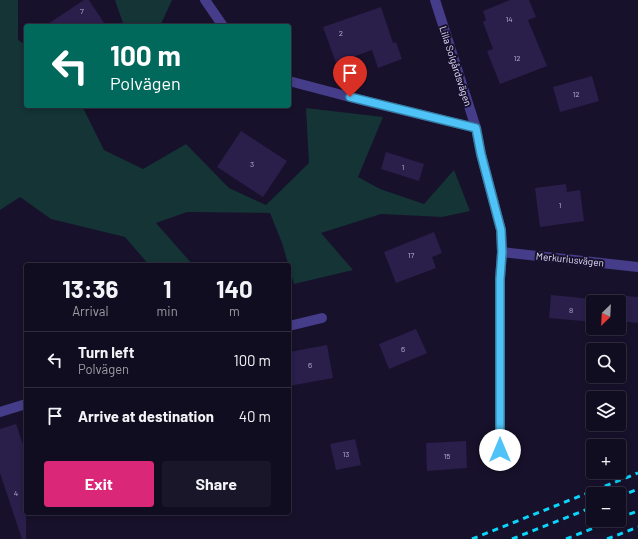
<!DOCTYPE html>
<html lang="en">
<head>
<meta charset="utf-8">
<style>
	:root { --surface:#110d20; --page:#1a1629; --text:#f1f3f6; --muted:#9c9ca5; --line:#302d3e; --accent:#db2777 }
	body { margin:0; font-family:Barlow,sans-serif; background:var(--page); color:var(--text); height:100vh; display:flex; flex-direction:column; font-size:15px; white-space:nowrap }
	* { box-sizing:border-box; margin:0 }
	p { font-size:13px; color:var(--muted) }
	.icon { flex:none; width:22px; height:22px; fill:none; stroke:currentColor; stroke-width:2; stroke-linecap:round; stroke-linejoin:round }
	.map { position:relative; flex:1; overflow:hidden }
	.panel { position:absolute; left:24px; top:263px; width:267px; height:252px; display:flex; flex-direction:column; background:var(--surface); border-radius:4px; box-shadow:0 2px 6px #0003,0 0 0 1px var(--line) }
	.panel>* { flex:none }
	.top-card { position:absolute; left:24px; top:24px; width:267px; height:84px; border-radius:4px; box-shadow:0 2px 6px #0003,0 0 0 1px var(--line); background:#00695c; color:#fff; overflow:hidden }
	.needle { width:26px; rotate:204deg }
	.buttons { position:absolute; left:586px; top:295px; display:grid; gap:8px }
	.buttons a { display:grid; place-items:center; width:40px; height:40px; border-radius:4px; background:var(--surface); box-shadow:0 2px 6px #0003,0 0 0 1px var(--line); font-size:20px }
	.pin { position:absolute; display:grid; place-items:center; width:34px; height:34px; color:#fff; margin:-41px -17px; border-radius:50% 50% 50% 0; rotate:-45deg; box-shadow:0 0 4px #0007 }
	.pin .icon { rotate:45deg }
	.me { position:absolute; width:44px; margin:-22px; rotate:0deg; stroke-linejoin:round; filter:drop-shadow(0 0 3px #0008) }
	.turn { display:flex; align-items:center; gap:14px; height:84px; padding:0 20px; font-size:18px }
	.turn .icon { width:52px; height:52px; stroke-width:2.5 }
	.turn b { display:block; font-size:28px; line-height:34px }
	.eta { display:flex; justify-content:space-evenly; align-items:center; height:68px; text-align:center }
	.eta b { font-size:24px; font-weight:700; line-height:28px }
	.button { display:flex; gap:8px; margin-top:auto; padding:8px 20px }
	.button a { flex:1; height:46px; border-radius:4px; background:var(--accent); color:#fff; font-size:16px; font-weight:700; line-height:46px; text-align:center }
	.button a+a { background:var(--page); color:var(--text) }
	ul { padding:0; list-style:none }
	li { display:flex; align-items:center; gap:12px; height:56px; padding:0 20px; border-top:1px solid var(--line) }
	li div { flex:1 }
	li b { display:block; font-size:15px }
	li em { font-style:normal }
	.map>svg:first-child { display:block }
	.green { fill:#143435 }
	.building { fill:#2a1e4b }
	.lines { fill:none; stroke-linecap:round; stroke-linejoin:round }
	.street { stroke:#453d89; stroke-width:10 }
	.rail { stroke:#0bd5fb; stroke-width:3; stroke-dasharray:6 5; stroke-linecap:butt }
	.route-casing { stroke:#337fa1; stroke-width:10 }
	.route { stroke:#4fc3f7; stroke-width:7 }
	.labels { text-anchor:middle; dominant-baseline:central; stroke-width:4; stroke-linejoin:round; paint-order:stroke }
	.number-label { font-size:8px; fill:#b4acd1 }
	.street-label { font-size:10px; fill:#e2dcfe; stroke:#17112b }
</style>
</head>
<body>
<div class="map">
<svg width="638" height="539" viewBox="0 0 638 539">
	<rect width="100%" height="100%" fill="#17112b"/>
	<g class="green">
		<path d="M 0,0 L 18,0 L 18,40 L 26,45 L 26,106 L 82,106 L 104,150 L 143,169 L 186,144 L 229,188 L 266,205 L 309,163 L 306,108 L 383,117 L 358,177 L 380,189 L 424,204 L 454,170 L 470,211 L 442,217 L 381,214 L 321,233 L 353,270 L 294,284 L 282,243 L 270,213 L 187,212 L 156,223 L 193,265 L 149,265 L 125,237 L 51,219 L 20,197 L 0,210 Z"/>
		<path d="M 115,0 L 172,0 L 160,26 L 124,26 Z"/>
	</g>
	<g class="building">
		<path d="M 84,0 L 89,0 L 106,26 L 45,26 Z"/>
		<path d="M 510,0 L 529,0 L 536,17 L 528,20 L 547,66 L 500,84 L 487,51 L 493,49 L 483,22 L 486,20 L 483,11 Z"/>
		<path d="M 381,7 L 393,43 L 396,42 L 402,59 L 378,68 L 372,50 L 336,63 L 323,27 Z"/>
		<path d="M 592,76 L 599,101 L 560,112 L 553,87 Z"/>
		<path d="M 241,131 L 287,161 L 263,197 L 217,167 Z"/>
		<path d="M 386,152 L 424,164 L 419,181 L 381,169 Z"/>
		<path d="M 566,184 L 567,192 L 580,190 L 584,221 L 540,227 L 535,188 Z"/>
		<path d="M 434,232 L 442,253 L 432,257 L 436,268 L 396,283 L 384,252 Z"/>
		<path d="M 551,295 L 614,301 L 614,295 L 638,297 L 638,323 L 619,321 L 619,302 L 593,302 L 593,322 L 549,318 Z"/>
		<path d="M 416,329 L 427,353 L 389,369 L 379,344 Z"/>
		<path d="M 327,345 L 333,378 L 289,386 L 289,352 Z"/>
		<path d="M 16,424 L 26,453 L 26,539 L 22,539 L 0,473 L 0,429 Z"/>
		<path d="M 355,439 L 361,465 L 336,470 L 330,444 Z"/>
		<path d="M 466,441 L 467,468 L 427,471 L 426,443 Z"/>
	</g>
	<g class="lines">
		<g class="street">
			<path d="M 205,0 L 223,26"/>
			<path d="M 435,0 L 476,128 L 481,154 L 501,230 L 502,252 L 500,279 L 500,466"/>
			<path d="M 289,81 L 365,101 L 476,128"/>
			<path d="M 502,252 L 638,267"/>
			<path d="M 289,326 L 322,318"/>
			<path d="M 0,412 L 26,404"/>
		</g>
		<g class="rail">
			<path d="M 619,497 L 638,489"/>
			<path d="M 619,518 L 638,511"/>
			<path d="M 472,539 L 638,473"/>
			<path d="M 512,539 L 593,507"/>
			<path d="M 566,539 L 614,520"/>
			<path d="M 607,539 L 638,527"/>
		</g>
	</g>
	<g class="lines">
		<g class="route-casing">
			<path id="route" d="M 350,97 L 476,128 L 481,154 L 501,230 L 502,252 L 500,279 L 500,450"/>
		</g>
		<use href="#route" class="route"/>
	</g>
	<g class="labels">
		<g class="number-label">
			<text x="82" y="11">7</text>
			<text x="509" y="19">14</text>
			<text x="341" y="33">2</text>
			<text x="517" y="58">12</text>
			<text x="576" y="94">12</text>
			<text x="252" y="164">3</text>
			<text x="403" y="167">1</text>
			<text x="560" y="205">1</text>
			<text x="411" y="255">17</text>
			<text x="571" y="310">8</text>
			<text x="403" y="349">6</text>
			<text x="310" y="365">6</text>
			<text x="346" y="454">13</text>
			<text x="447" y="456">15</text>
			<text x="16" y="493">4</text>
		</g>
		<g class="street-label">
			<text transform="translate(456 66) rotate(72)">Lilla Solgårdsvägen</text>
			<text transform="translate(570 259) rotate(6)">Merkuriusvägen</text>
		</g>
	</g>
</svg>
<div class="buttons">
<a><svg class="needle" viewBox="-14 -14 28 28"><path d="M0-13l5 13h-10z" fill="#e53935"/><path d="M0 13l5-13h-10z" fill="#9c9ca5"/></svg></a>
<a><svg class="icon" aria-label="search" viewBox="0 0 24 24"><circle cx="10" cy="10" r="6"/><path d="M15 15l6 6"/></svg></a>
<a><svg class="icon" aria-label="layers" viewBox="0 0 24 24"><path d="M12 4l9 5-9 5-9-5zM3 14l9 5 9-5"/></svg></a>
<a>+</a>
<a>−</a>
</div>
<div class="pin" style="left:350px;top:97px;background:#d93025"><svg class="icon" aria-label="arrive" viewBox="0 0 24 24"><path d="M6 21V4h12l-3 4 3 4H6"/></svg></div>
<svg class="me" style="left:500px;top:450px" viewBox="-20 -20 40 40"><circle r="19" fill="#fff"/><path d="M0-13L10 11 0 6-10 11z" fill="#4fc3f7"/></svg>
<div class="top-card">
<div class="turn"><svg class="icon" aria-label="left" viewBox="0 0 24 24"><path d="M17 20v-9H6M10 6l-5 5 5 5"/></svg><div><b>100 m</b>Polvägen</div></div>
</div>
<section class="panel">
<div class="eta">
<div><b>13:36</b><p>Arrival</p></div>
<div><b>1</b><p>min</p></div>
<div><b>140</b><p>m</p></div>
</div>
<ul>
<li><svg class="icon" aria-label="left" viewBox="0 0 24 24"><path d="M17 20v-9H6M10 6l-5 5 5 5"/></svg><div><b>Turn left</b><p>Polvägen</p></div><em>100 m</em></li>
<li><svg class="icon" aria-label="arrive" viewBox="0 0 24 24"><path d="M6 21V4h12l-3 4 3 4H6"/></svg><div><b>Arrive at destination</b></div><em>40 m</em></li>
</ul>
<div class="button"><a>Exit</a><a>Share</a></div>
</section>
</div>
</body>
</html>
